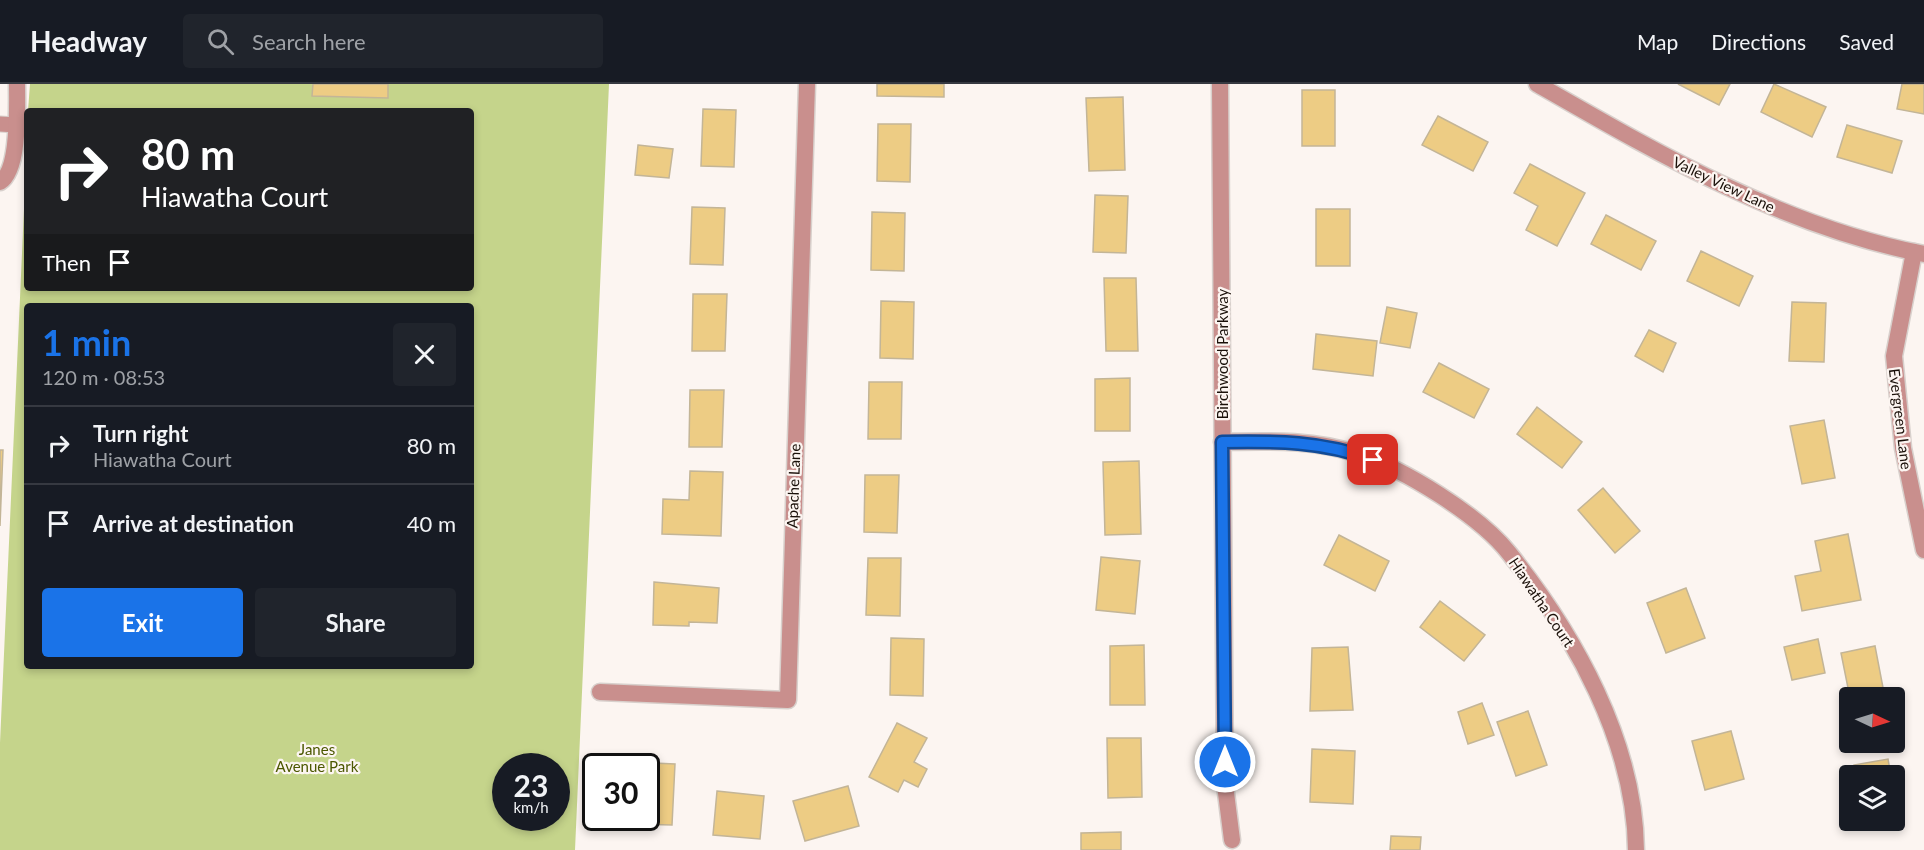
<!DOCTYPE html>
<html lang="en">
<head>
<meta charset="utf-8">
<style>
	:root { --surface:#171b24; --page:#20242c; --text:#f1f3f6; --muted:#9ea1a6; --line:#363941; --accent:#1a73e8 }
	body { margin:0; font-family:Lato,sans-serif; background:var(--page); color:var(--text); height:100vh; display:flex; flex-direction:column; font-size:22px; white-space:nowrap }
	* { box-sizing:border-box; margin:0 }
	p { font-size:20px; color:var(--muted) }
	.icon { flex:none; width:33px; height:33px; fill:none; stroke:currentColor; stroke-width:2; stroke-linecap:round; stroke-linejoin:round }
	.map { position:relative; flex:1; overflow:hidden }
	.panel { position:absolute; left:24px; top:219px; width:450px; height:366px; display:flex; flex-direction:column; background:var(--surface); border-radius:6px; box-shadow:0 3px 9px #0003 }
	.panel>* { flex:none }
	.banner { position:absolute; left:24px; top:24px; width:450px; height:183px; border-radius:6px; box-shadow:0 3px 9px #0003; background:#202124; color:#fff; overflow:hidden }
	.needle { width:39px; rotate:94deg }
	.controls { position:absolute; left:1839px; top:603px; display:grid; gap:12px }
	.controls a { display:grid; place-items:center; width:66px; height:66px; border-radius:6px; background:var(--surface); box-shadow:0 3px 9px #0003; font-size:30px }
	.speed { position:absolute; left:492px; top:669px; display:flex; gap:12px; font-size:30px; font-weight:700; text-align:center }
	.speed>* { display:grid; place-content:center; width:78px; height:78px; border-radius:50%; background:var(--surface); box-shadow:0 3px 9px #0003; line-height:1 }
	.speed small { font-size:15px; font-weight:400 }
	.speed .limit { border:3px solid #111; border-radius:9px; background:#fff; color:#111 }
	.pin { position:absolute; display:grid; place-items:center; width:51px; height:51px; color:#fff; margin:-26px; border-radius:12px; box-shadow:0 3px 9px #0006 }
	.me { position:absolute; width:66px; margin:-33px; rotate:0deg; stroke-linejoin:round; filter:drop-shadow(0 0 4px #0008) }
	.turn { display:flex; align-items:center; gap:21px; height:126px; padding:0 18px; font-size:27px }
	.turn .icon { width:78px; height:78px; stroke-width:2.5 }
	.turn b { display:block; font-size:42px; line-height:51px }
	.then { display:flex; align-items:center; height:57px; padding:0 18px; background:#0003; gap:12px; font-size:22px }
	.round { display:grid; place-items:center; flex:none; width:63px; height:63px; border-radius:6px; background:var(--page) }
	.summary { display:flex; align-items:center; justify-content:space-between; height:102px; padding:0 18px }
	h1 { font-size:36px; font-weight:700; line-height:45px; color:var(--accent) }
	.primary-button { display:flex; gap:12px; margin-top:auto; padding:12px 18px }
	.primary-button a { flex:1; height:69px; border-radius:6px; background:var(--accent); color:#fff; font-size:24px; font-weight:700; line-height:69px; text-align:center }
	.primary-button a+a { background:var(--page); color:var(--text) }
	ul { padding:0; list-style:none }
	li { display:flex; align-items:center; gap:18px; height:78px; padding:0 18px; border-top:2px solid var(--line) }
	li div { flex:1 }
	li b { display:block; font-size:22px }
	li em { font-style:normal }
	header { display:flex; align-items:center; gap:36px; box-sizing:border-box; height:84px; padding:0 30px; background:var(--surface); border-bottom:2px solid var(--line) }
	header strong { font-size:28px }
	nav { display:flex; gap:33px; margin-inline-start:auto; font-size:21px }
	.search { width:420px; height:54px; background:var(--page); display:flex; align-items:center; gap:15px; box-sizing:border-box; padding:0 21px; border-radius:6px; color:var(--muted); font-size:22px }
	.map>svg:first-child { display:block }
	.green { fill:#c5d48b; fill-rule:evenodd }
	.building { fill:#edcc84; stroke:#c3b597; stroke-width:1.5 }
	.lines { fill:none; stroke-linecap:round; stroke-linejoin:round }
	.service-casing { stroke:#d8d0cc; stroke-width:17 }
	.minor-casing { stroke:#d8d0cc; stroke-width:19 }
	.service { stroke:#c98f8d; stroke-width:15 }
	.minor { stroke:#c98f8d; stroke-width:16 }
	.route-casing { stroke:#114b97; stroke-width:15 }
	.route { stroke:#1a73e8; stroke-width:10 }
	.labels { text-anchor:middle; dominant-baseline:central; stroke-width:4.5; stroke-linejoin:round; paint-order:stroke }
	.street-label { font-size:15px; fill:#1a1009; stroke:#fcf5f1 }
	.park-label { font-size:15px; fill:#4c5800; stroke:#fcf5f1 }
</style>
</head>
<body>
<header>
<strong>Headway</strong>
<div class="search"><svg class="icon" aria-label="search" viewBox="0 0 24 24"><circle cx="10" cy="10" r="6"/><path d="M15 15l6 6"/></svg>Search here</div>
<nav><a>Map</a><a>Directions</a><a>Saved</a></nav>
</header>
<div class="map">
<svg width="1924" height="766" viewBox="0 0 1924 766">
	<rect width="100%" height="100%" fill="#fcf5f1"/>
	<path class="green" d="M 30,0 L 609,0 L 575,766 L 0,766 L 0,659 L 27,58 L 27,204 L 471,204 L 471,27 L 28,27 ZM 27,222 L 471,222 L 471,582 L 27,582 ZM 506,682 L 556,682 L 556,734 L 506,734 Z"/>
	<g class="building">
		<path d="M 313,0 L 388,0 L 388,14 L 312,12 Z"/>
		<path d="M 877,0 L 944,0 L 944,13 L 877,12 Z"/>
		<path d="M 1678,0 L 1730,0 L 1719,21 Z"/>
		<path d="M 1774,0 L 1826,23 L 1812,53 L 1761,28 Z"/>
		<path d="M 1902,0 L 1924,0 L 1924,30 L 1897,25 Z"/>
		<rect x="1302" y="6" width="33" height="56"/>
		<path d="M 1123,13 L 1125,86 L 1089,87 L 1086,14 Z"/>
		<path d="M 703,25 L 736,26 L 734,83 L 701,82 Z"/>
		<path d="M 1438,32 L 1488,58 L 1473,87 L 1422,61 Z"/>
		<path d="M 878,40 L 911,40 L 910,98 L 877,97 Z"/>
		<path d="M 1847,41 L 1902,57 L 1892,89 L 1837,73 Z"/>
		<path d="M 638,61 L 673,65 L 669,94 L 635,91 Z"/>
		<path d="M 1530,80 L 1585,109 L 1557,162 L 1526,146 L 1538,122 L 1514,109 Z"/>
		<path d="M 1095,111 L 1128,112 L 1126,169 L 1093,168 Z"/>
		<path d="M 692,123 L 725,124 L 723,181 L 690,180 Z"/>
		<rect x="1316" y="125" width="34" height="57"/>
		<path d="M 872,128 L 905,129 L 904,187 L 871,186 Z"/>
		<path d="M 1606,131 L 1656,157 L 1641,186 L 1591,160 Z"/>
		<path d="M 1701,167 L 1753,192 L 1739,222 L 1687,197 Z"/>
		<path d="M 1104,194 L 1136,194 L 1138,267 L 1106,267 Z"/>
		<path d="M 693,210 L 727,210 L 725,267 L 692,267 Z"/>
		<path d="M 881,217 L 914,218 L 913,275 L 880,274 Z"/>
		<path d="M 1792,218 L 1826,219 L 1824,278 L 1789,277 Z"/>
		<path d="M 1387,223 L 1417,229 L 1410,264 L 1380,259 Z"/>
		<path d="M 1649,246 L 1676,259 L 1663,288 L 1635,272 Z"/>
		<path d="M 1316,250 L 1377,257 L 1373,292 L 1313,285 Z"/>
		<path d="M 1439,279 L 1489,305 L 1474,334 L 1423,308 Z"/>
		<path d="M 1130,294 L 1130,347 L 1095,347 L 1095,295 Z"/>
		<path d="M 869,298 L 902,298 L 901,355 L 868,355 Z"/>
		<path d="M 690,306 L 724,306 L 722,363 L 689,363 Z"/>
		<path d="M 1537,323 L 1582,358 L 1562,384 L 1517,350 Z"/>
		<path d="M 1824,336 L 1835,394 L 1802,400 L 1790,342 Z"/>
		<path d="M 0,366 L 3,366 L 0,442 Z"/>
		<path d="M 1139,377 L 1141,450 L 1105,451 L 1103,378 Z"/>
		<path d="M 690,387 L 723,388 L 721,452 L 662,450 L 663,415 L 689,416 Z"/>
		<path d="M 865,391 L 899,391 L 897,449 L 864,448 Z"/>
		<path d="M 1603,404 L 1640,447 L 1615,469 L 1578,426 Z"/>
		<path d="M 1848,450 L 1861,516 L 1802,527 L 1795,492 L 1821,487 L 1815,457 Z"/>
		<path d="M 1339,451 L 1389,477 L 1375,507 L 1324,481 Z"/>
		<path d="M 1101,473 L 1140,477 L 1135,530 L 1096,526 Z"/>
		<path d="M 868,474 L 901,474 L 900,532 L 866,531 Z"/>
		<path d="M 654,498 L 719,504 L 717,539 L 689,538 L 689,542 L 653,541 Z"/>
		<path d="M 1686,504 L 1705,554 L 1666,569 L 1647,519 Z"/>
		<path d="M 1440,517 L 1485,551 L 1464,577 L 1420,543 Z"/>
		<path d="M 891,554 L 924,555 L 923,612 L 890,611 Z"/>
		<path d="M 1818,555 L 1825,589 L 1792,596 L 1784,563 Z"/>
		<path d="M 1144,561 L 1145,621 L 1110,621 L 1110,562 Z"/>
		<path d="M 1875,562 L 1885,614 L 1850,614 L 1841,569 Z"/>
		<path d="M 1348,563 L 1353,626 L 1310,627 L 1312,564 Z"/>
		<path d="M 1482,619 L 1494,651 L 1468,660 L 1458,628 Z"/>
		<path d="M 1528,627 L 1547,681 L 1516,692 L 1497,638 Z"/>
		<path d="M 897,639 L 927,654 L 914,678 L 927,685 L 918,703 L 904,696 L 898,708 L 869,693 Z"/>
		<path d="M 1731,647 L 1744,695 L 1705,706 L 1692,657 Z"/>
		<path d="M 1107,654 L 1141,654 L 1142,713 L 1108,714 Z"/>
		<path d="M 1312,665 L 1355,667 L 1353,720 L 1310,718 Z"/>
		<path d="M 1888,675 L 1891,692 L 1856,692 L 1854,681 Z"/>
		<path d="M 608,677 L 675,680 L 672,741 L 633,740 L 633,734 L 646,734 L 646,682 L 608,682 Z"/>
		<path d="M 848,702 L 859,742 L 805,757 L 793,717 Z"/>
		<path d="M 717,707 L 764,712 L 760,755 L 713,751 Z"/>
		<path d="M 1121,748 L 1121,766 L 1081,766 L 1081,749 Z"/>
		<path d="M 1391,752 L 1421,753 L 1420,766 L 1390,766 Z"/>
	</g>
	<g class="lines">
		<g class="service-casing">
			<path id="service" d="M 0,40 L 16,41"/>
		</g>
		<g class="minor-casing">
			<g id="minor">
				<path d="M 1220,0 L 1225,701 L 1232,756"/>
				<path d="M 1537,0 C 1659,70 1784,143 1924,170"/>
				<path d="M 0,98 C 20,86 17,22 17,0"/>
				<path d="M 1914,168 L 1894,272 L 1903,364 L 1924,466"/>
				<path d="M 1222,358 C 1268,357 1314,355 1358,370 C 1404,385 1479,431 1509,469 C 1575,551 1635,659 1636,766"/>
				<path d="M 600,608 L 788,616 L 807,0"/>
			</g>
		</g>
		<use href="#service" class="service"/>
		<use href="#minor" class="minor"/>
	</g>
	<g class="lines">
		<g class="route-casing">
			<path id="route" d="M 1225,678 L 1222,358 C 1274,357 1324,357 1373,376"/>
		</g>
		<use href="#route" class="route"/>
	</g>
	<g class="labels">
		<g class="street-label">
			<text transform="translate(1724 100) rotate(25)">Valley View Lane</text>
			<text transform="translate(1222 270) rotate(-90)">Birchwood Parkway</text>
			<text transform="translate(1901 335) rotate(83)">Evergreen Lane</text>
			<text transform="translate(793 402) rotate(-88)">Apache Lane</text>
			<text transform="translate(1542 518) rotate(56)">Hiawatha Court</text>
		</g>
		<g class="park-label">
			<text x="317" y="665">Janes<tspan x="317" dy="17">Avenue Park</tspan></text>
		</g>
	</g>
</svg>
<div class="controls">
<a><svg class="needle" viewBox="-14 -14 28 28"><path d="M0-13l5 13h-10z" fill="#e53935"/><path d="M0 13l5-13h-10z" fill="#9ea1a6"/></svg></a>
<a><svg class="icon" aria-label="layers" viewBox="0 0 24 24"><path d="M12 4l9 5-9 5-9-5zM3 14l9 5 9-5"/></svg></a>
</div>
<div class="speed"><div>23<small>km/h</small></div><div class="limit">30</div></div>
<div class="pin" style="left:1373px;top:376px;background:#d93025"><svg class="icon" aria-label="arrive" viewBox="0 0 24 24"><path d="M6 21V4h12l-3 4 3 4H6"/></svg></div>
<svg class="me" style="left:1225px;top:678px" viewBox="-20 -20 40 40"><circle r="17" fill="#1a73e8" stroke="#fff" stroke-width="3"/><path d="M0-11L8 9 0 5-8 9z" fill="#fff"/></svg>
<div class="banner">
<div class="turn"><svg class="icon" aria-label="right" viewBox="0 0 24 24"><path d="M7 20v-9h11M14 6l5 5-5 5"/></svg><div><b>80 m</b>Hiawatha Court</div></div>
<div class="then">Then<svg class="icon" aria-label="arrive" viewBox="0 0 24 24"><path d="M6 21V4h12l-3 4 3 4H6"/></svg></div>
</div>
<section class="panel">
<div class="summary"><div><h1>1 min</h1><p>120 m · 08:53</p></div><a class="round"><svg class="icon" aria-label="close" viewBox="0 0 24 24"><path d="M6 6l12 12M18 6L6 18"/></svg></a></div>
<ul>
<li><svg class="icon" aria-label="right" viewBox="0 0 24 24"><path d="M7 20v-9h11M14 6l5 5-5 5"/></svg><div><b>Turn right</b><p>Hiawatha Court</p></div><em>80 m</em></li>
<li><svg class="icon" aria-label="arrive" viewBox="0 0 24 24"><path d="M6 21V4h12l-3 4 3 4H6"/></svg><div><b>Arrive at destination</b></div><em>40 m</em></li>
</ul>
<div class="primary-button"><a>Exit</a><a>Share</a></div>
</section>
</div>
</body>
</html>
